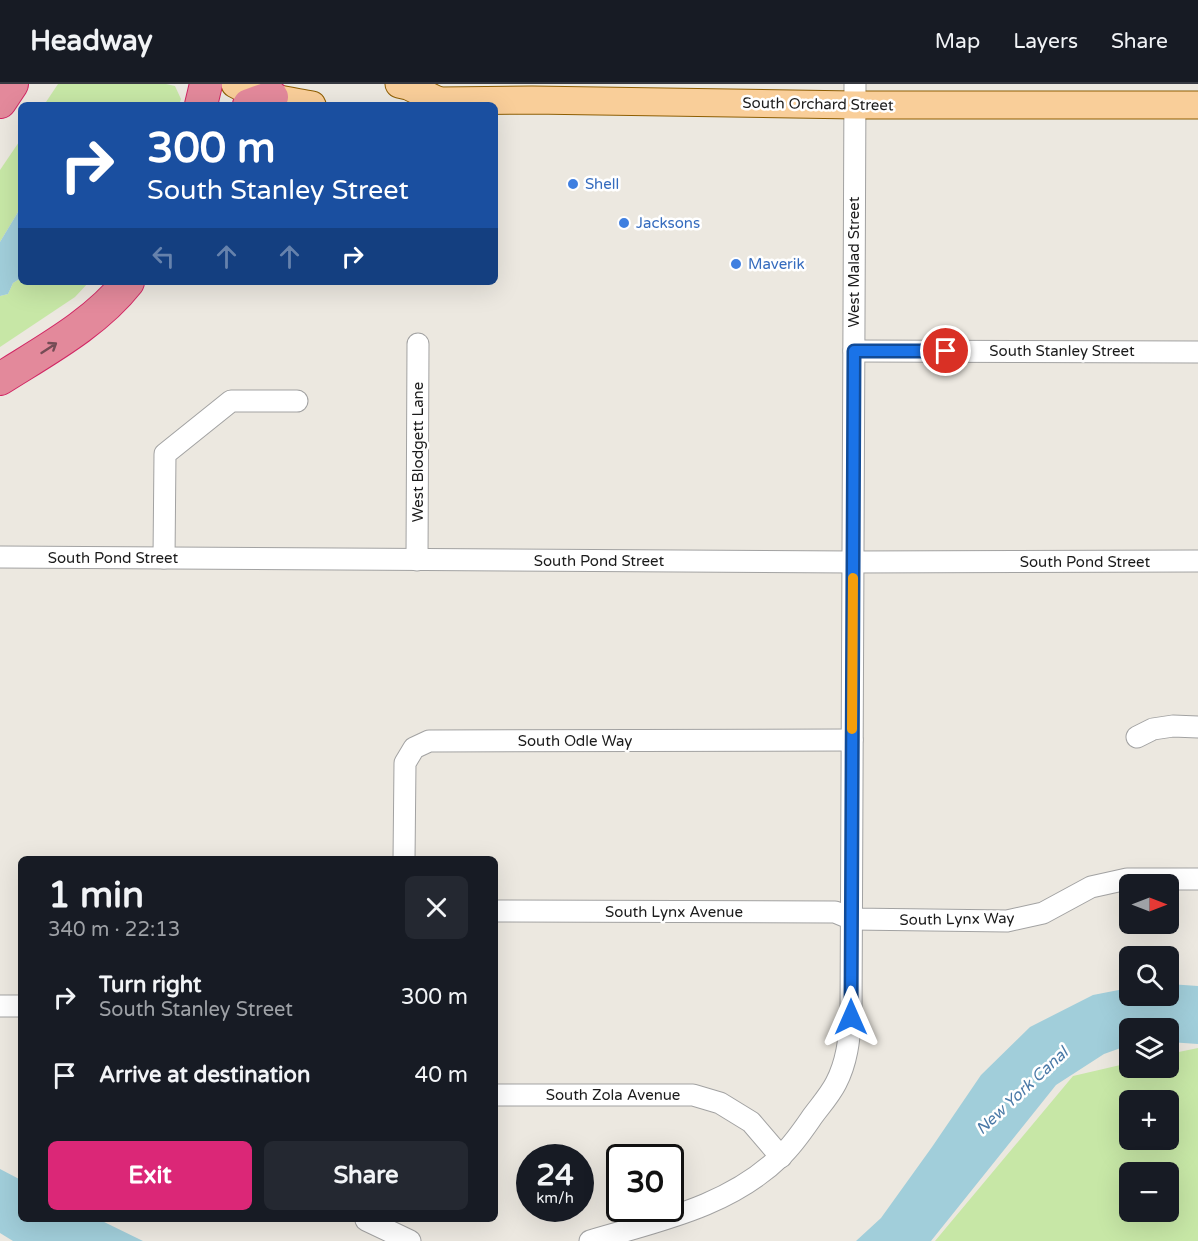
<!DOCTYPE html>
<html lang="en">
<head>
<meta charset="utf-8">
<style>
	:root { --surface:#171b24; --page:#242831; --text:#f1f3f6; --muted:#9ea1a6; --line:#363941; --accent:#db2777 }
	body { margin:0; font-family:"Varela Round",sans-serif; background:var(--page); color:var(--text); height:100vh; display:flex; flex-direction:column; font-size:22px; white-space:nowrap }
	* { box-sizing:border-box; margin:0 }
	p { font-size:20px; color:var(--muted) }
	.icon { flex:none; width:33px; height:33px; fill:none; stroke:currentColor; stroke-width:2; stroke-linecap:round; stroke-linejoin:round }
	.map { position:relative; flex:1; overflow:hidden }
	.sheet { position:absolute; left:18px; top:772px; width:480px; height:366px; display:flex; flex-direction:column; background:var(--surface); border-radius:9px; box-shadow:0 6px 24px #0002 }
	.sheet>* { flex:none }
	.banner { position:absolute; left:18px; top:18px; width:480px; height:183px; border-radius:9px; box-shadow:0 6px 24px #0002; background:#1a4fa0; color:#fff; overflow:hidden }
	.needle { width:39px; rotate:90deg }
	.fabs { position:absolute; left:1119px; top:790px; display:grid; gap:12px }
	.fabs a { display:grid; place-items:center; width:60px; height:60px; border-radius:9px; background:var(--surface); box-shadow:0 6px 24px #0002; font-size:30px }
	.speed { position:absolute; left:516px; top:1060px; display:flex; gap:12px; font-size:30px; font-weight:700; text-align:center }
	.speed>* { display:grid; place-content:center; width:78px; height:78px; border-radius:50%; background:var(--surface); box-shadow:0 6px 24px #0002; line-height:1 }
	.speed small { font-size:15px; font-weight:400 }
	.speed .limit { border:3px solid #111; border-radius:9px; background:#fff; color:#111 }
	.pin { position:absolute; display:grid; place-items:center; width:51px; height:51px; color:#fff; margin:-26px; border:3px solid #fff; border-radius:50%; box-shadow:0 2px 6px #0007 }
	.me { position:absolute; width:66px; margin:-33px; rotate:0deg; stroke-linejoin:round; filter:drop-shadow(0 0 4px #0008) }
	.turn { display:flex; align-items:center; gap:21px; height:126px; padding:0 30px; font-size:27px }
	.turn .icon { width:78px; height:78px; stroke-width:2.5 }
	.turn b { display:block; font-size:42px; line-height:51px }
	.lanes { display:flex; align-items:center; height:57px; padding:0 30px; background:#0003; justify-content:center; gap:30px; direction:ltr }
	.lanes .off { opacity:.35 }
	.round { display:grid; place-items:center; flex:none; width:63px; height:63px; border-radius:9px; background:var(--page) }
	.head { display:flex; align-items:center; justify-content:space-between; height:102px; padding:0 30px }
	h1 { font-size:36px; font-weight:800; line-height:45px }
	.cta { display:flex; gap:12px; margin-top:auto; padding:12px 30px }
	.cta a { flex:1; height:69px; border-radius:9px; background:var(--accent); color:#fff; font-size:24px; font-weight:800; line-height:69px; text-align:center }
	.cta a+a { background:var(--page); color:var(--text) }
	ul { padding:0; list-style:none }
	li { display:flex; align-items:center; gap:18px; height:78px; padding:0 30px }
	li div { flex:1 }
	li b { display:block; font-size:22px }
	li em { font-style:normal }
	header { display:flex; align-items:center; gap:36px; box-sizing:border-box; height:84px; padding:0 30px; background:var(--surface); border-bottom:2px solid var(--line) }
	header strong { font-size:28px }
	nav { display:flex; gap:33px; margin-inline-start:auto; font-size:21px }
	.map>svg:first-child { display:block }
	.grass { fill:#c7e7a6; fill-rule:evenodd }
	.water { fill:#a1ceda }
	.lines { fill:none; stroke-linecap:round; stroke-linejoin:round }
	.minor-casing { stroke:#a2a2a2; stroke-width:23 }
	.major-casing { stroke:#8e5e03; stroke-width:29 }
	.highway-casing { stroke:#d12764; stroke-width:34 }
	.minor { stroke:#fff; stroke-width:21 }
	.major { stroke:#f9ce99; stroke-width:27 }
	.highway { stroke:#e3899b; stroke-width:32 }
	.oneway { stroke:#754c55 }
	.route-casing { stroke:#114b97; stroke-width:15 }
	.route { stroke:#1a73e8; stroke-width:10 }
	.slow { stroke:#f59e0b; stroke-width:10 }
	.shop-dot { fill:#3f7fe0; stroke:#fff; stroke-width:2 }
	.labels { text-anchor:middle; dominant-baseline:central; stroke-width:5; stroke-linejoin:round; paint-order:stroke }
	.street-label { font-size:15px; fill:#1b1b1b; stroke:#fff }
	.shop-label { font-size:15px; fill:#366cbe; stroke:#fff; text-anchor:start }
	.water-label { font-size:16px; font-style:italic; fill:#4b7aa7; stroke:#fff }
</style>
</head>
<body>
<header>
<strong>Headway</strong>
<nav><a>Map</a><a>Layers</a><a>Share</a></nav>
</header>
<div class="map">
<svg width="1198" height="1157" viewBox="0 0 1198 1157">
	<rect width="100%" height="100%" fill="#ece8e0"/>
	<g class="grass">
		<path d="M 58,0 L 166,0 L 175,2 L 181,15 L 179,21 L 44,21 Z"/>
		<path d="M 21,55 L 21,123 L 0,158 L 0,86 Z"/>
		<path d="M 21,194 L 21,198 L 89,198 L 75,213 L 0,263 L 0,212 L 8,210 L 13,199 Z"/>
		<path d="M 1198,964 L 1198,1157 L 935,1157 L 1073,992 L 1129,979 L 1130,984 L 1168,984 L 1169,970 ZM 1130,1017 L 1168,1017 L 1168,1056 L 1130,1056 ZM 1130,1089 L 1168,1089 L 1168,1128 L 1130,1128 Z"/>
	</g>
	<g class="water">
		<path d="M 21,123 L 21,194 L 13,199 L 8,210 L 0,212 L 0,158 Z"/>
		<path d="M 1169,900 L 1198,902 L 1198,960 L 1169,958 L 1168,945 L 1130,945 L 1129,961 L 1104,970 L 1056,1001 L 931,1157 L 856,1157 L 881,1134 L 932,1063 L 981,991 L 1030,943 L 1093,911 L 1129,904 L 1130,912 L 1168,912 Z"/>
		<path d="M 0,1085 L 21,1096 L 21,1136 L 100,1136 L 143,1157 L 13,1157 L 0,1149 Z"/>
	</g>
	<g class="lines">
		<g class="minor-casing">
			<g id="minor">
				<path d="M 854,267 L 1198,268"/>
				<path d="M 0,473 L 853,478 L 1198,477"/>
				<path d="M 164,474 L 165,370 L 231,317 L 297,317"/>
				<path d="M 417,476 L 418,260"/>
				<path d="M 1137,653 L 1153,645 L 1173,642 L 1198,643"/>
				<path d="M 404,776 L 405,679 L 414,664 L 429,657 L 852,656"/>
				<path d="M 495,827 L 835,828 L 852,835 L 1007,837 L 1043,829 L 1091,803 L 1127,795 L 1198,795"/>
				<path d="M 0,922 L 21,922"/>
				<path d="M 495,1011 L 693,1011 L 720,1019 L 751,1038 L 781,1073"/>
				<path d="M 366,1136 L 410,1157"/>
				<path d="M 590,1157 C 657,1137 729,1123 781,1072 C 793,1061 803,1046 812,1033 C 820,1022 830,1011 836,999 C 847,978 849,956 851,933 L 855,0"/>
			</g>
		</g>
		<g class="major-casing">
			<g id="major">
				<path d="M 235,0 C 258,13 286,16 312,21"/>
				<path d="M 399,0 L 408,2 L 439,17"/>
				<path d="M 429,21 L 439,17 L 532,16 L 855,21 L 1198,21"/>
			</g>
		</g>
		<g class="highway-casing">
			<g id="highway">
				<path d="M 0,18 L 12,0"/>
				<path d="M 201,21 L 206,0"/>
				<path d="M 249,21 L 272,13"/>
				<path d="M 0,295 C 44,267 95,240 128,198"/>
			</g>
		</g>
		<use href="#minor" class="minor"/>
		<use href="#major" class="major"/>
		<use href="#highway" class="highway"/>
	</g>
	<defs><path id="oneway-shaft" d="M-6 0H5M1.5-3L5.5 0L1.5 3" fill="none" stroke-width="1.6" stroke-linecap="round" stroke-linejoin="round" transform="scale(1.5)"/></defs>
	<use class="oneway" href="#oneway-shaft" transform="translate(49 264) rotate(-33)"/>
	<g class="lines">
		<g class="route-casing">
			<path id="route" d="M 851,933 L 854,267 L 946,267"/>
		</g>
		<use href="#route" class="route"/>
		<path class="slow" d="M 852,645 L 853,494"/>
	</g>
	<g class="shop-dot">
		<circle cx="573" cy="100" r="6"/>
		<circle cx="624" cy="139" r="6"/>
		<circle cx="736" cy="180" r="6"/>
	</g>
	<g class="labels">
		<g class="street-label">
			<text transform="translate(818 20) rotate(1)">South Orchard Street</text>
			<text transform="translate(854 178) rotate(-90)">West Malad Street</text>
			<text x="1062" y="267">South Stanley Street</text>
			<text transform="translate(418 368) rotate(-90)">West Blodgett Lane</text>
			<text x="113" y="474">South Pond Street</text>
			<text x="599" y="477">South Pond Street</text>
			<text x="1085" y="478">South Pond Street</text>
			<text x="575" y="657">South Odle Way</text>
			<text x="674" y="828">South Lynx Avenue</text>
			<text transform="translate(957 835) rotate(-1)">South Lynx Way</text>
			<text x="613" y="1011">South Zola Avenue</text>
		</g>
		<g class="shop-label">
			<text x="585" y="100">Shell</text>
			<text x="636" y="139">Jacksons</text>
			<text x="748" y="180">Maverik</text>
		</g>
		<g class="water-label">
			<text transform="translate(1022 1007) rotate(-43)">New York Canal</text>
		</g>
	</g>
</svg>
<div class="fabs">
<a><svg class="needle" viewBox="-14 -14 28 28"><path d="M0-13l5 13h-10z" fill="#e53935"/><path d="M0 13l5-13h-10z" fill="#9ea1a6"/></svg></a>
<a><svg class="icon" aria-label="search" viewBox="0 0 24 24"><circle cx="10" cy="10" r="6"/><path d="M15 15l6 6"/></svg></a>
<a><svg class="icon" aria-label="layers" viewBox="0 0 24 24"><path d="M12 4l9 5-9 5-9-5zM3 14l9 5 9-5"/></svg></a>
<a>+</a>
<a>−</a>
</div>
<div class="speed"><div>24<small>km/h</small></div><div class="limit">30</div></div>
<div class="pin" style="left:946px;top:267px;background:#d93025"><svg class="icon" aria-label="arrive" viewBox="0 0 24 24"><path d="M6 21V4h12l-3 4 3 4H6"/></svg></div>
<svg class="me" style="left:851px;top:933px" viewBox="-20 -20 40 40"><path d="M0-17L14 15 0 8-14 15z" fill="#1a73e8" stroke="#fff" stroke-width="4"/></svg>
<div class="banner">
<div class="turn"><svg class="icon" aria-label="right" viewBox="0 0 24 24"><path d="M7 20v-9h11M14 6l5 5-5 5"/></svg><div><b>300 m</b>South Stanley Street</div></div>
<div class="lanes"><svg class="icon off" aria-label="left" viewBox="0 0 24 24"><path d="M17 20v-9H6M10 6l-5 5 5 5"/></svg><svg class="icon off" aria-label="ahead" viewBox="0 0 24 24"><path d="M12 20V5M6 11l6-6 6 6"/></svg><svg class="icon off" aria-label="ahead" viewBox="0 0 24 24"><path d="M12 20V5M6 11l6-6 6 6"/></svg><svg class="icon" aria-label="right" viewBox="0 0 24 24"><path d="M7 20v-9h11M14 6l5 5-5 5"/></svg></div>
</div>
<section class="sheet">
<div class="head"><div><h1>1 min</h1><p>340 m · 22:13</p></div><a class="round"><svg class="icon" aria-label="close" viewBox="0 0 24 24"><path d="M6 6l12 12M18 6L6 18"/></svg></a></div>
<ul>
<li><svg class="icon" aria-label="right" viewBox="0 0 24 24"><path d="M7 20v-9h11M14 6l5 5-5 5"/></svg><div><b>Turn right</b><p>South Stanley Street</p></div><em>300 m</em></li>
<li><svg class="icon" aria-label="arrive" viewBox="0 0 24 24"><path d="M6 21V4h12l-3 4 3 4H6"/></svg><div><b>Arrive at destination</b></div><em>40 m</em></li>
</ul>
<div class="cta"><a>Exit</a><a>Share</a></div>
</section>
</div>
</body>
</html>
